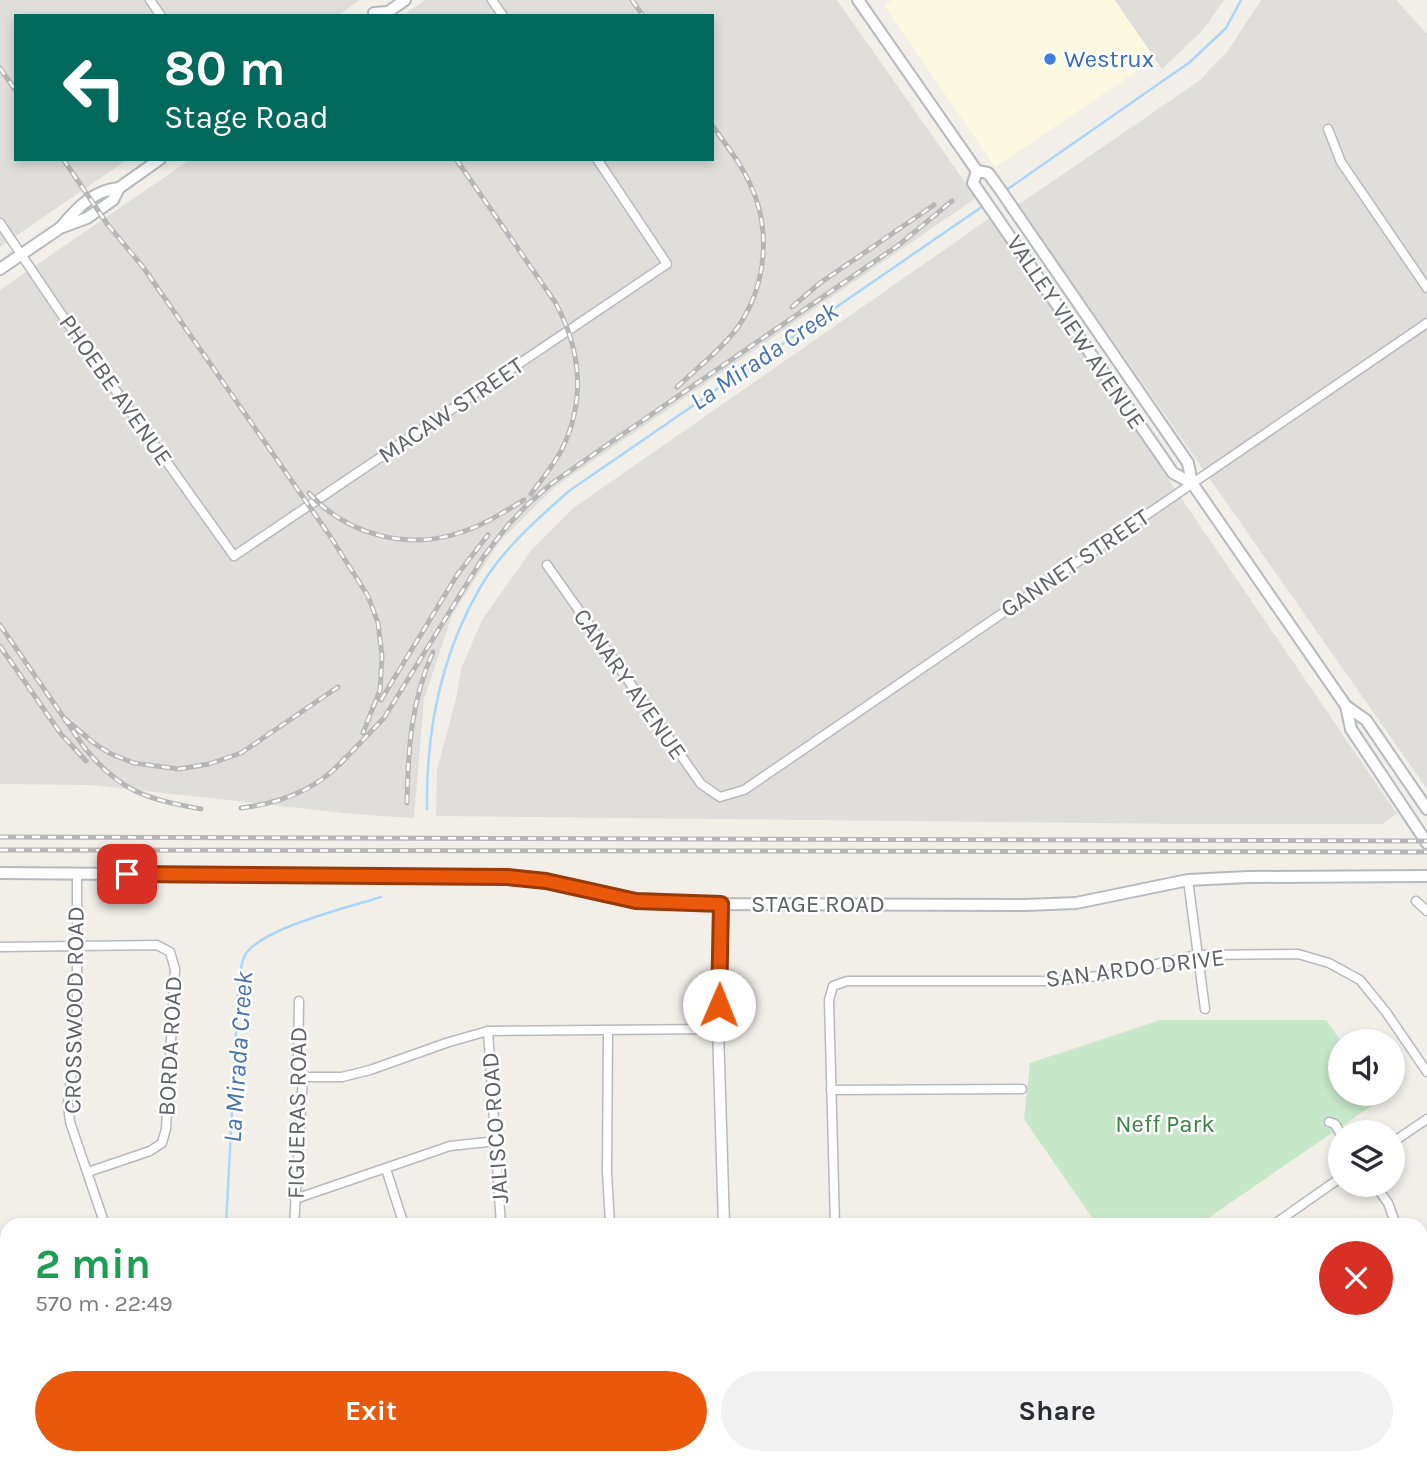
<!DOCTYPE html>
<html lang="en">
<head>
<meta charset="utf-8">
<style>
	:root { --surface:#fff; --page:#f2f2f3; --text:#2b2b33; --muted:#7c7c81; --accent:#ea580c }
	body { margin:0; font-family:Karla,sans-serif; background:var(--page); color:var(--text); height:100vh; display:flex; flex-direction:column; font-size:26px; white-space:nowrap }
	* { box-sizing:border-box; margin:0 }
	p { font-size:23px; color:var(--muted) }
	.icon { flex:none; width:38px; height:38px; fill:none; stroke:currentColor; stroke-width:2; stroke-linecap:round; stroke-linejoin:round }
	.map { position:relative; flex:1; overflow:hidden }
	.details { position:absolute; left:0px; top:1218px; width:1428px; height:247px; display:flex; flex-direction:column; background:var(--surface); border-radius:21px 21px 0 0; box-shadow:0 4px 10px #0003 }
	.details>* { flex:none }
	.top-card { position:absolute; left:14px; top:14px; width:700px; height:147px; border-radius:0px; box-shadow:0 4px 10px #0003; background:#00695c; color:#fff; overflow:hidden }
	.buttons { position:absolute; left:1328px; top:1029px; display:grid; gap:14px }
	.buttons a { display:grid; place-items:center; width:77px; height:77px; border-radius:50%; background:var(--surface); box-shadow:0 4px 10px #0003; font-size:35px }
	.pin { position:absolute; display:grid; place-items:center; width:60px; height:60px; color:#fff; margin:-30px; border-radius:14px; box-shadow:0 4px 10px #0006 }
	.me { position:absolute; width:77px; margin:-38px; rotate:1deg; stroke-linejoin:round; filter:drop-shadow(0 0 5px #0008) }
	.turn { display:flex; align-items:center; gap:24px; height:147px; padding:0 35px; font-size:32px }
	.turn .icon { width:91px; height:91px; stroke-width:2.5 }
	.turn b { display:block; font-size:49px; line-height:60px }
	.round { display:grid; place-items:center; flex:none; width:74px; height:74px; border-radius:37px; background:var(--page) }
	.head { display:flex; align-items:center; justify-content:space-between; height:119px; padding:0 35px }
	h1 { font-size:42px; font-weight:700; line-height:52px; color:#1e9e55 }
	.button { display:flex; gap:14px; margin-top:auto; padding:14px 35px }
	.button a { flex:1; height:80px; border-radius:42px; background:var(--accent); color:#fff; font-size:28px; font-weight:700; line-height:80px; text-align:center }
	.button a+a { background:var(--page); color:var(--text) }
	.map>svg:first-child { display:block }
	.commercial { fill:#fdf8e0 }
	.industrial { fill:#e0deda }
	.green { fill:#c6e7c8 }
	.lines { fill:none; stroke-linecap:round; stroke-linejoin:round }
	.stream { stroke:#acd5fc; stroke-width:2.5 }
	.minor-casing { stroke:#b8b9be; stroke-width:11 }
	.tertiary-casing { stroke:#b8b9be; stroke-width:13 }
	.secondary-casing { stroke:#b6b9be; stroke-width:14 }
	.minor { stroke:#fff; stroke-width:8 }
	.tertiary { stroke:#fff; stroke-width:10 }
	.secondary { stroke:#fff; stroke-width:10 }
	.rail-casing { stroke:#b6b6b7; stroke-width:5 }
	.rail { stroke:#fff; stroke-width:2.5; stroke-dasharray:8; stroke-linecap:butt }
	.route-casing { stroke:#983908; stroke-width:18 }
	.route { stroke:#ea580c; stroke-width:12 }
	.shop-dot { fill:#3f7fe0; stroke:#fff; stroke-width:2.5 }
	.labels { text-anchor:middle; dominant-baseline:central; stroke-width:5; stroke-linejoin:round; paint-order:stroke }
	.shop-label { font-size:24px; fill:#366cbe; stroke:#fff; text-anchor:start }
	.street-label { font-size:24px; fill:#5f6267; stroke:#fff }
	.park-label { font-size:24px; fill:#388540; stroke:#fff }
	.water-label { font-size:26px; font-style:italic; fill:#4774af; stroke:#fff }
</style>
</head>
<body>
<div class="map">
<svg width="1427" height="1464" viewBox="0 0 1427 1464">
	<rect width="100%" height="100%" fill="#f1efe8"/>
	<path class="commercial" d="M 892,0 L 1115,0 L 1155,59 L 995,167 L 884,5 Z"/>
	<g class="industrial">
		<path d="M 0,0 L 360,0 L 337,16 L 16,16 L 16,159 L 128,159 L 0,247 Z"/>
		<path d="M 425,0 L 837,0 L 976,198 L 555,487 L 500,541 L 452,615 L 424,699 L 414,818 L 352,814 L 91,785 L 0,784 L 0,290 L 191,159 L 712,159 L 712,16 L 402,16 Z"/>
		<path d="M 1115,0 L 1224,0 L 1203,30 L 1162,69 Z"/>
		<path d="M 1261,0 L 1396,0 L 1427,34 L 1427,789 L 1018,205 L 1199,81 L 1227,52 Z"/>
		<path d="M 990,218 L 1397,814 L 1382,824 L 1187,824 L 436,816 L 437,770 L 456,699 L 461,669 L 482,620 L 530,552 L 572,509 Z"/>
	</g>
	<path class="green" d="M 1160,1020 L 1326,1020 L 1341,1041 L 1340,1094 L 1379,1094 L 1383,1098 L 1198,1225 L 1097,1225 L 1024,1119 L 1030,1063 Z"/>
	<g class="lines">
		<g class="stream">
			<path d="M 1005,191 L 1190,62 L 1226,28 L 1241,0"/>
			<path d="M 427,809 C 426,730 441,654 481,586 C 503,549 537,519 569,491 L 986,204"/>
			<path d="M 226,1225 L 239,976 C 241,969 242,960 245,955 C 261,928 350,907 381,897"/>
			<path d="M 180,1464 L 182,1458"/>
		</g>
		<g class="minor-casing">
			<g id="minor">
				<path d="M 150,0 L 161,16"/>
				<path d="M 492,0 L 503,16"/>
				<path d="M 1328,129 L 1341,162 L 1427,288"/>
				<path d="M 0,223 L 66,321 L 234,556 L 667,264 L 597,159"/>
				<path d="M 547,565 L 701,784 L 720,797 L 744,790 L 1427,323"/>
				<path d="M 77,873 L 77,1026 L 68,1104 L 70,1122 L 105,1225"/>
				<path d="M 1188,880 L 1205,1009"/>
				<path d="M 1416,901 L 1427,911"/>
				<path d="M 0,947 L 157,945 L 170,952 L 175,969 L 166,1129 L 162,1143 L 150,1151 L 88,1172"/>
				<path d="M 608,1030 L 607,1172 L 610,1225"/>
				<path d="M 488,1031 L 501,1225"/>
				<path d="M 303,1077 L 342,1077 L 370,1070 L 449,1042 L 488,1031 L 718,1029"/>
				<path d="M 831,1090 L 1022,1089"/>
				<path d="M 1329,1122 L 1335,1124 L 1340,1133"/>
				<path d="M 1393,1142 L 1427,1119"/>
				<path d="M 386,1169 L 404,1225"/>
				<path d="M 1375,1185 L 1388,1203 L 1396,1225"/>
				<path d="M 295,1199 L 450,1146 L 497,1141"/>
				<path d="M 294,1225 L 303,1077 L 298,1060 L 299,1001"/>
				<path d="M 835,1225 L 829,1000 L 833,986 L 847,981 L 1053,981 L 1108,975 L 1196,955 L 1298,954 L 1329,963 L 1360,980 L 1386,1012 L 1427,1072"/>
				<path d="M 1273,1225 L 1340,1178"/>
				<path d="M 0,1304 L 7,1301"/>
				<path d="M 0,1408 L 7,1405"/>
				<path d="M 369,1458 L 382,1464"/>
				<path d="M 623,1458 L 623,1464"/>
				<path d="M 845,1458 L 846,1464"/>
				<path d="M 955,1458 L 955,1464"/>
				<path d="M 107,1464 L 110,1458"/>
				<path d="M 254,1464 L 256,1458"/>
				<path d="M 512,1464 L 512,1458"/>
				<path d="M 1281,1464 L 1294,1458"/>
			</g>
		</g>
		<g class="tertiary-casing">
			<g id="tertiary">
				<path d="M 721,904 L 718,1029 L 724,1225"/>
				<path d="M 734,1458 L 735,1464"/>
			</g>
		</g>
		<g class="secondary-casing">
			<g id="secondary">
				<path d="M 858,0 L 977,171 L 988,173 L 999,188 L 1188,463 L 1192,483 L 1346,706 L 1366,720 L 1427,809"/>
				<path d="M 374,13 L 388,12 L 405,0"/>
				<path d="M 977,171 L 973,183 L 1173,473 L 1192,483"/>
				<path d="M 62,226 C 77,208 94,190 119,188"/>
				<path d="M 0,269 L 60,228 L 87,218 L 103,207 L 113,200 L 119,188 L 160,159"/>
				<path d="M 1346,706 L 1351,729 L 1427,843"/>
				<path d="M 0,873 L 507,877 L 546,881 L 636,901 L 678,904 L 1025,905 L 1076,903 L 1188,880 L 1248,877 L 1427,876"/>
			</g>
		</g>
		<use href="#minor" class="minor"/>
		<use href="#tertiary" class="tertiary"/>
		<use href="#secondary" class="secondary"/>
		<g class="rail-casing">
			<g id="rail">
				<path d="M 632,0 L 643,16"/>
				<path d="M 0,68 L 16,91"/>
				<path d="M 63,159 L 108,225 L 143,267 L 330,536 L 368,596 L 378,623 L 382,656 L 380,690 L 363,733"/>
				<path d="M 456,159 L 555,302 C 581,349 586,400 562,449 C 554,465 542,479 531,494"/>
				<path d="M 792,307 L 820,283 L 934,205"/>
				<path d="M 677,387 C 697,368 722,349 738,327 C 769,281 772,222 745,174 C 736,157 723,141 712,125"/>
				<path d="M 309,493 C 347,535 408,551 462,532 C 484,525 504,512 524,500"/>
				<path d="M 0,625 L 84,747 C 120,792 147,799 201,809"/>
				<path d="M 0,646 L 61,734 L 86,761"/>
				<path d="M 381,700 L 457,575 L 488,535"/>
				<path d="M 64,718 L 95,744 L 111,754 L 134,763 L 179,769 L 209,764 L 241,753 L 338,687"/>
				<path d="M 340,764 L 384,718 L 484,556 L 508,525 L 528,504 L 551,484 L 604,447 L 900,244 L 952,201"/>
				<path d="M 407,803 C 408,750 411,701 433,652"/>
				<path d="M 241,808 C 281,803 318,790 345,758"/>
				<path d="M 0,837 L 1427,841"/>
				<path d="M 0,850 L 1427,852"/>
			</g>
		</g>
		<use href="#rail" class="rail"/>
	</g>
	<g class="lines">
		<g class="route-casing">
			<path id="route" d="M 127,874 L 507,877 L 546,881 L 636,901 L 721,904 L 719,1005"/>
		</g>
		<use href="#route" class="route"/>
	</g>
	<circle class="shop-dot" cx="1050" cy="59" r="7"/>
	<g class="labels">
		<g class="shop-label">
			<text x="1064" y="59">Westrux</text>
		</g>
		<g class="street-label">
			<text transform="translate(1076 332) rotate(56)">VALLEY VIEW AVENUE</text>
			<text transform="translate(116 390) rotate(55)">PHOEBE AVENUE</text>
			<text transform="translate(451 410) rotate(-34)">MACAW STREET</text>
			<text transform="translate(1075 563) rotate(-34)">GANNET STREET</text>
			<text transform="translate(630 684) rotate(55)">CANARY AVENUE</text>
			<text x="818" y="904">STAGE ROAD</text>
			<text transform="translate(1135 968) rotate(-7)">SAN ARDO DRIVE</text>
			<text transform="translate(74 1010) rotate(-89)">CROSSWOOD ROAD</text>
			<text transform="translate(170 1046) rotate(-87)">BORDA ROAD</text>
			<text transform="translate(297 1113) rotate(-89)">FIGUERAS ROAD</text>
			<text transform="translate(495 1128) rotate(-94)">JALISCO ROAD</text>
		</g>
		<g class="park-label">
			<text x="1165" y="1124">Neff Park</text>
		</g>
		<g class="water-label">
			<text transform="translate(764 356) rotate(-34)">La Mirada Creek</text>
			<text transform="translate(238 1057) rotate(-86)">La Mirada Creek</text>
		</g>
	</g>
</svg>
<div class="buttons">
<a><svg class="icon" aria-label="sound" viewBox="0 0 24 24"><path d="M4 9h4l5-4v14l-5-4H4zM17 9q2 3 0 6"/></svg></a>
<a><svg class="icon" aria-label="layers" viewBox="0 0 24 24"><path d="M12 4l9 5-9 5-9-5zM3 14l9 5 9-5"/></svg></a>
</div>
<div class="pin" style="left:127px;top:874px;background:#d93025"><svg class="icon" aria-label="arrive" viewBox="0 0 24 24"><path d="M6 21V4h12l-3 4 3 4H6"/></svg></div>
<svg class="me" style="left:719px;top:1005px" viewBox="-20 -20 40 40"><circle r="19" fill="#fff"/><path d="M0-13L10 11 0 6-10 11z" fill="#ea580c"/></svg>
<div class="top-card">
<div class="turn"><svg class="icon" aria-label="left" viewBox="0 0 24 24"><path d="M17 20v-9H6M10 6l-5 5 5 5"/></svg><div><b>80 m</b>Stage Road</div></div>
</div>
<section class="details">
<div class="head"><div><h1>2 min</h1><p>570 m · 22:49</p></div><a class="round" style="background:#d93025;color:#fff"><svg class="icon" aria-label="close" viewBox="0 0 24 24"><path d="M6 6l12 12M18 6L6 18"/></svg></a></div>
<div class="button"><a>Exit</a><a>Share</a></div>
</section>
</div>
</body>
</html>
